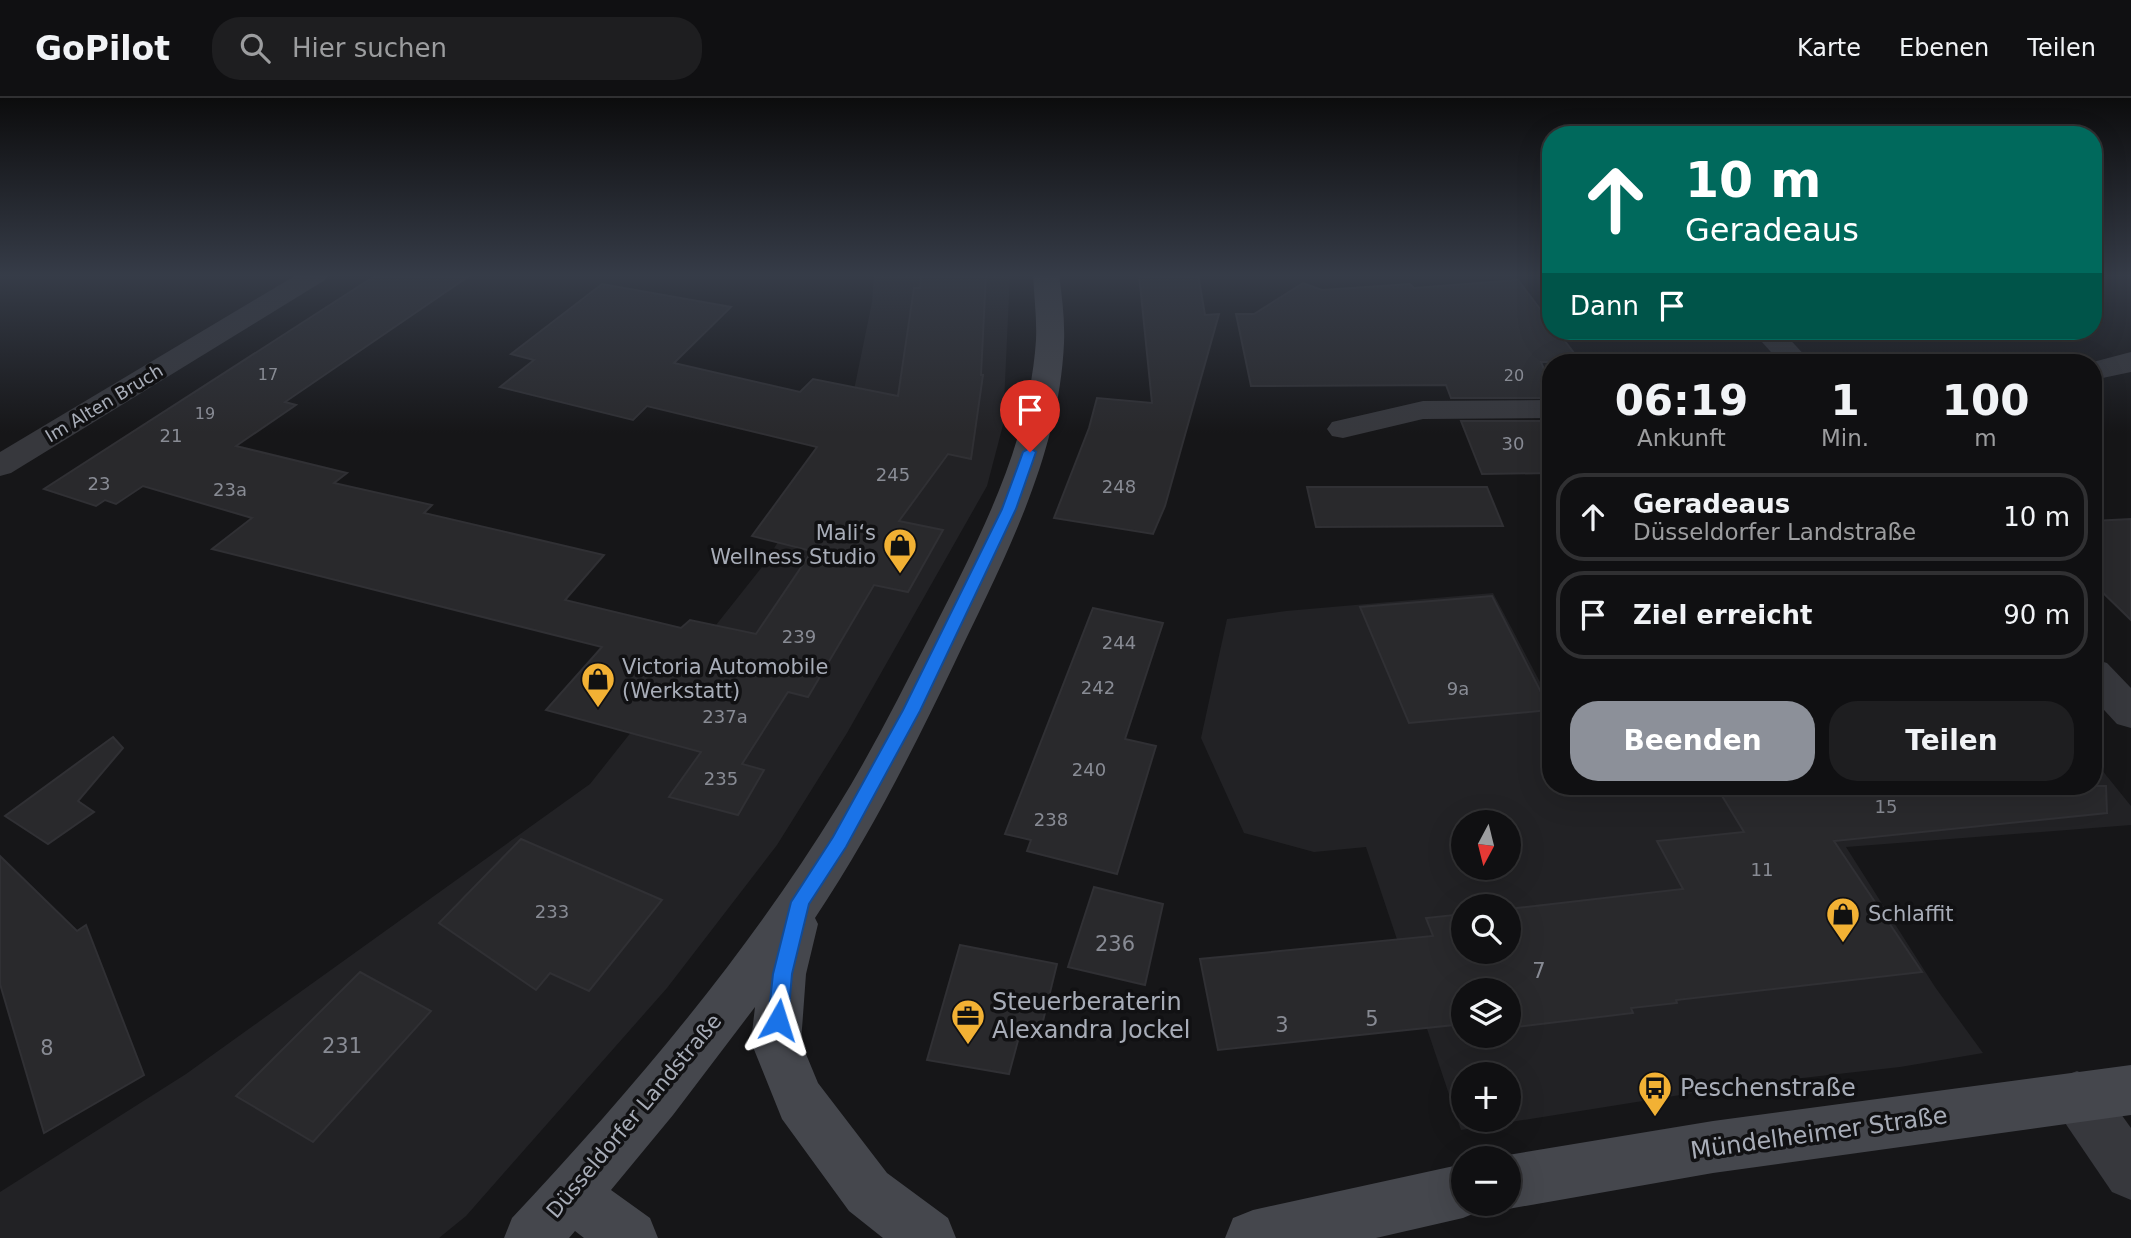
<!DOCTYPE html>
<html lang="de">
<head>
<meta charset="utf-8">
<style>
	:root { --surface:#101012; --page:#1e1e20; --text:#f1f3f6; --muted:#9c9d9f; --line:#303032; --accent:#8c9099 }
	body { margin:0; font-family:"DejaVu Sans",sans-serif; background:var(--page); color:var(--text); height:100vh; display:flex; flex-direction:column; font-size:26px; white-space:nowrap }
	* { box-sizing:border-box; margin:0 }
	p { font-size:23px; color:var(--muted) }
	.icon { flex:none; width:38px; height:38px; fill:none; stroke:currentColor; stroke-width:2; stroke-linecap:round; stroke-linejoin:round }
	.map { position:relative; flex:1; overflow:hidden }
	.side { position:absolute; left:1542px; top:256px; width:560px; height:441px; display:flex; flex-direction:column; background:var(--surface); border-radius:28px; box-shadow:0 7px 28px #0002,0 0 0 2px var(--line) }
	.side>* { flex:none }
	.top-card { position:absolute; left:1542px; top:28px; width:560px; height:214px; border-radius:28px; box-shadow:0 7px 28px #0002,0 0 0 2px var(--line); background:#00695c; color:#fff; overflow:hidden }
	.needle { width:46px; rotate:187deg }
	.controls { position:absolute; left:1451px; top:712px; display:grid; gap:14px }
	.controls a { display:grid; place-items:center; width:70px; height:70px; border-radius:50%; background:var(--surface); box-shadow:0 7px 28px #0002,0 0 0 2px var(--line); font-size:35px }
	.pin { position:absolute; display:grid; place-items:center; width:60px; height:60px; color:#fff; margin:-72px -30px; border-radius:50% 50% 50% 0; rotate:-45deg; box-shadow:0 0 7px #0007 }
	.pin .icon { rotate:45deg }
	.me { position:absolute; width:77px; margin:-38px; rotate:6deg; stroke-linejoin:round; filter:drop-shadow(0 0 5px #0008) }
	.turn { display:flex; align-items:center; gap:24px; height:147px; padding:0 28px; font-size:32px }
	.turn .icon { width:91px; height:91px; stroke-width:2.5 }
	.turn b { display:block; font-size:49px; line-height:60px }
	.then { display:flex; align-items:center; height:66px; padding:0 28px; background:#0003; gap:14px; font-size:26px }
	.eta { display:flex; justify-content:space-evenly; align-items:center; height:119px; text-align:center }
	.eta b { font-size:42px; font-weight:600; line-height:49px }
	.cta { display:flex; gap:14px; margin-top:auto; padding:14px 28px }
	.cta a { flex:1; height:80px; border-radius:28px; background:var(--accent); color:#fff; font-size:28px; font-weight:600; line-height:80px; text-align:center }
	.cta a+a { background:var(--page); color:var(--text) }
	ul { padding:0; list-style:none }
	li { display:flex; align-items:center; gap:21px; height:88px; margin:0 14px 10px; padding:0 14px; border:4px solid var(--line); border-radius:28px }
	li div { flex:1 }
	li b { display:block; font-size:26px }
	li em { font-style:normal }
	header { display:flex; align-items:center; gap:42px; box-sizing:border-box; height:98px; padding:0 35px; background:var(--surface); border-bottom:2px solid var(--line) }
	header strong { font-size:33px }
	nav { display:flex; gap:38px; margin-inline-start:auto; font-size:24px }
	.search { width:490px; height:63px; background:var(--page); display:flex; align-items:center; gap:18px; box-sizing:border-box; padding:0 24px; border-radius:28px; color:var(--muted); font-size:26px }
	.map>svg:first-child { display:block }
	.built { fill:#222225; fill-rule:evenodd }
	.building { fill:#29292c; stroke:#303034; stroke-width:2 }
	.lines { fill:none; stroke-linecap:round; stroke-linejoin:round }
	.minor { fill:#37383d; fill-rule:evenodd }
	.secondary { fill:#45474d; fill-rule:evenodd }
	.route { fill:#1a73e8; stroke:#114b97; stroke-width:2 }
	.labels { text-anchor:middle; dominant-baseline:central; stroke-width:7; stroke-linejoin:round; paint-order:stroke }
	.far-number-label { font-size:16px; fill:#888b94 }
	.far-street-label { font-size:18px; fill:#a8adb8; stroke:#111113 }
	.number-label { font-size:18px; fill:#888b94 }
	.poi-label { font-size:21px; fill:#a8adb8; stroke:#111113; text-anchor:start }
	.near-number-label { font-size:21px; fill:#888b94 }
	.street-label { font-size:21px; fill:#a8adb8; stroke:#111113 }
	.near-poi-label { font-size:24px; fill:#a8adb8; stroke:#111113; text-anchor:start }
	.near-street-label { font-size:24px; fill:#a8adb8; stroke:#111113 }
</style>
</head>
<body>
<header>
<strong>GoPilot</strong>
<div class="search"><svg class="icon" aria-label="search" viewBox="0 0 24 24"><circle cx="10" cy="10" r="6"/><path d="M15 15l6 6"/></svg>Hier suchen</div>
<nav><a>Karte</a><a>Ebenen</a><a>Teilen</a></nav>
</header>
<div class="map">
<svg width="2131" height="1140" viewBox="0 0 2131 1140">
	<rect width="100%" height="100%" fill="#161618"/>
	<g class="built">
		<path d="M 874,176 L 1010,176 L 1003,327 L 987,388 L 847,635 L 777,747 L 667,890 L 466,1118 L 439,1140 L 0,1140 L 0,1094 L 186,976 L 590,686 L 762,469 L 844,341 L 872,204 Z"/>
		<path d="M 1493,495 L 1550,603 L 1550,688 L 2093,688 L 2093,661 L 2131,708 L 2131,727 L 1846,749 L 1935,889 L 1983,955 L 1900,969 L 1749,986 L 1461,1032 L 1366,749 L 1314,754 L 1244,735 L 1201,640 L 1227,521 L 1286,513 ZM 1463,724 L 1508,724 L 1508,770 L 1463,770 ZM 1463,808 L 1508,808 L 1508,854 L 1463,854 ZM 1463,892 L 1508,892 L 1508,938 L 1463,938 ZM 1463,976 L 1508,976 L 1508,1022 L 1463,1022 Z"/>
	</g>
	<g class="building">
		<path d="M 378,176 L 472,176 L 285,304 L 296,307 L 236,348 L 347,375 L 334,385 L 432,407 L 424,415 L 604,457 L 565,502 L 681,530 L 690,522 L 756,536 L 812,453 L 752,438 L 817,349 L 647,308 L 633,322 L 500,289 L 534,262 L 511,256 L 602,186 L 731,209 L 674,265 L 800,294 L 813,281 L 898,298 L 914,190 L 920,190 L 921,176 L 986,176 L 981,277 L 983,277 L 971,361 L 948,356 L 899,423 L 943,432 L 908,494 L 874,487 L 808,599 L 788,594 L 742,666 L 764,672 L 738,717 L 669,699 L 701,654 L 546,612 L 602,549 L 212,451 L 252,420 L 143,388 L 116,406 L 105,402 L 96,408 L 44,391 Z"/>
		<path d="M 1139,176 L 1198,176 L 1205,217 L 1219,216 L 1165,408 L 1153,436 L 1054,420 L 1089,330 L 1097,300 L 1152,305 Z"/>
		<path d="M 1518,182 L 1550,224 L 1550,233 L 1557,233 L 1581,264 L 1541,264 L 1550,286 L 1550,300 L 1451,300 L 1446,287 L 1251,288 L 1236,216 L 1254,216 L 1303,185 L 1322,192 L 1410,186 L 1414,190 Z"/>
		<path d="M 1550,323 L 1550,375 L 1482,376 L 1461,323 Z"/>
		<path d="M 1307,389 L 1487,389 L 1503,428 L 1316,429 Z"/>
		<path d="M 2131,421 L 2131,522 L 2093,485 L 2093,423 Z"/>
		<path d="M 1492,498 L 1550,612 L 1409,625 L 1360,509 Z"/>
		<path d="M 1093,510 L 1163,525 L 1125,641 L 1156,648 L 1117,776 L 1027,753 L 1031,742 L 1005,736 Z"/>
		<path d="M 113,639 L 123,650 L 78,703 L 94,714 L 48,746 L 5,718 Z"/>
		<path d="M 1716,688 L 2106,688 L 2107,715 L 1834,743 L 1922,874 L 1676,902 L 1677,905 L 1631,910 L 1633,915 L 1508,930 L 1508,892 L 1463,892 L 1463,926 L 1218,952 L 1200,861 L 1433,838 L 1426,820 L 1463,816 L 1463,854 L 1508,854 L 1508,811 L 1683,791 L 1657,743 L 1744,734 Z"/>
		<path d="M 521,741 L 662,802 L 589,893 L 550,875 L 536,892 L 439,825 Z"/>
		<path d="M 0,758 L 77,833 L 86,827 L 144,977 L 44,1035 L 0,886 Z"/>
		<path d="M 1094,789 L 1163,806 L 1145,887 L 1068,869 Z"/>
		<path d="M 960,847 L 1057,866 L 1042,927 L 1023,924 L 1009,976 L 927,962 Z"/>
		<path d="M 360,874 L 431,913 L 313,1044 L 236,998 Z"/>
	</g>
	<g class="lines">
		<g class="minor">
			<path d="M 298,176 L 329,176 L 325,182 L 11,375 L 0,378 L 0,354 Z"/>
			<path d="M 1752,233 L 1782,233 L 1811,264 L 1780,264 Z"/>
			<path d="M 2131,254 L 2131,274 L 2093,282 L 2093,264 Z"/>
			<path d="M 1550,302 L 1550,320 L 1423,321 L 1343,340 L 1332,338 L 1327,331 L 1332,324 L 1423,303 Z"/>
			<path d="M 2093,561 L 2107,565 L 2131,590 L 2131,630 L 2117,626 L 2093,600 Z"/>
			<path d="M 2077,973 L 2095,980 L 2131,1030 L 2131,1102 L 2112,1094 L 2059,1016 L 2051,998 L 2059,980 Z"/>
		</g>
		<g class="secondary">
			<path d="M 1033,176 L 1059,176 C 1062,199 1065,222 1064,245 C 1059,359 1003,463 955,564 C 913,652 869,739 815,820 L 818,826 L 806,876 L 801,944 L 818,985 L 887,1075 L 948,1120 L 956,1140 L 883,1140 L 849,1113 L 782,1021 L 751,944 L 755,909 L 673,1017 L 611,1092 L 650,1120 L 658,1140 L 584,1140 L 575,1133 L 569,1140 L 504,1140 L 512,1120 C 632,992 746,858 838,708 C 872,653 901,595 930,538 C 977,445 1029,348 1036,242 C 1037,220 1034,198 1033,176 Z"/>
			<path d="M 2131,967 L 2131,1017 L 1713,1075 L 1508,1111 L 1496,1106 L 1508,1106 L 1508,1060 L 1500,1060 L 1508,1057 L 1713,1023 Z"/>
			<path d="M 1463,1066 L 1463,1106 L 1485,1106 L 1482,1112 L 1463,1120 L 1376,1140 L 1225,1140 L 1233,1120 L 1253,1112 Z"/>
		</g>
	</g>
	<linearGradient id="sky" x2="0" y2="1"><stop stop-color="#0c0c0d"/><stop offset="0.53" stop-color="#363c48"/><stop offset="1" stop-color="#363c48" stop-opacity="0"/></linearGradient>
	<rect width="2131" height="335" fill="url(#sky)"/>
	<path class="route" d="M 1030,350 L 1036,354 L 1016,411 L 920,613 L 846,749 L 809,806 L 792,876 L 788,922 L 785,928 L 778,931 L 771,928 L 768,922 L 773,876 L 791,804 L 833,739 L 903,612 L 1002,411 L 1023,354 Z"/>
	<defs>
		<g id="shop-pin" transform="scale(1.75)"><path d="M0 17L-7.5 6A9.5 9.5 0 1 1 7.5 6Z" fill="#f2b134" stroke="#111113"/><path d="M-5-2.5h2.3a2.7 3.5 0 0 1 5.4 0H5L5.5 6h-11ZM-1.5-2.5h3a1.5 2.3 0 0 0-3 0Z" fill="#111"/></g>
		<g id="office-pin" transform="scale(1.75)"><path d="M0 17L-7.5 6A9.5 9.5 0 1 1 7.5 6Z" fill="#f2b134" stroke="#111113"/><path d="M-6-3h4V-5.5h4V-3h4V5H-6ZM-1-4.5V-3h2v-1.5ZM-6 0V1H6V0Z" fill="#111"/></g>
		<g id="bus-pin" transform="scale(1.75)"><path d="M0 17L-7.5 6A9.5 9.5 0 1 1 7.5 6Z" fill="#f2b134" stroke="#111113"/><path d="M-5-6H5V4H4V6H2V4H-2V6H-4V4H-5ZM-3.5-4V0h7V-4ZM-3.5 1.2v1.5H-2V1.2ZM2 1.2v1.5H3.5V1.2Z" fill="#111"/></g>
	</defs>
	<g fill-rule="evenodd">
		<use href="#shop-pin" x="900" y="447"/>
		<use href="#shop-pin" x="598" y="581"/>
		<use href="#shop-pin" x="1843" y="816"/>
		<use href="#office-pin" x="968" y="918"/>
		<use href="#bus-pin" x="1655" y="990"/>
	</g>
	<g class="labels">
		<g class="far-number-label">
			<text x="268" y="276">17</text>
			<text x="1514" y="277">20</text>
			<text x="205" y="315">19</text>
		</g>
		<g class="far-street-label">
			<text transform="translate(104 305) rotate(-31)">Im Alten Bruch</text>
		</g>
		<g class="number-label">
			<text x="171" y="337">21</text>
			<text x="1513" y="345">30</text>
			<text x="893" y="376">245</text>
			<text x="99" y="385">23</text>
			<text x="1119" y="388">248</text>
			<text x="230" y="391">23a</text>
			<text x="799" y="538">239</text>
			<text x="1119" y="544">244</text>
			<text x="1098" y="589">242</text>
			<text x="1458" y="590">9a</text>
			<text x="725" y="618">237a</text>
			<text x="1089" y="671">240</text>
			<text x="721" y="680">235</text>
			<text x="1886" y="708">15</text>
			<text x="1051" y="721">238</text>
			<text x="1762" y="771">11</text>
			<text x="552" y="813">233</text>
		</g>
		<g class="poi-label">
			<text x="876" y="435" text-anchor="end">Mali‘s<tspan x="876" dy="24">Wellness Studio</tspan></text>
			<text x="622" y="569">Victoria Automobile<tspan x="622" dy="24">(Werkstatt)</tspan></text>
			<text x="1868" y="816">Schlaffit</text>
		</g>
		<g class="near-number-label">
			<text x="1115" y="846">236</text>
			<text x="1539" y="873">7</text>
			<text x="1372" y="921">5</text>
			<text x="1282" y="927">3</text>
			<text x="342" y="948">231</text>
			<text x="47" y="950">8</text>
		</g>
		<g class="street-label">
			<text transform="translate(634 1018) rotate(-50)">Düsseldorfer Landstraße</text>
		</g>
		<g class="near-poi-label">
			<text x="992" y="904">Steuerberaterin<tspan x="992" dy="28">Alexandra Jockel</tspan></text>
			<text x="1680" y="990">Peschenstraße</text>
		</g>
		<g class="near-street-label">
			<text transform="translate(1819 1035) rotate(-8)">Mündelheimer Straße</text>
		</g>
	</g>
</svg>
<div class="controls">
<a><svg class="needle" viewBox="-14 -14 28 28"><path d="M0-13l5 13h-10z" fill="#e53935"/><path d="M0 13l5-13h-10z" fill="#9c9d9f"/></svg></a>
<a><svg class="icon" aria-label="search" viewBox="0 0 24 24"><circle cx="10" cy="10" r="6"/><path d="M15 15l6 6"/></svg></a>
<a><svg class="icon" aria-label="layers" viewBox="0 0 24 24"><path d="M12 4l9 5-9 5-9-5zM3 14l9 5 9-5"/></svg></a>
<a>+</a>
<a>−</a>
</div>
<div class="pin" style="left:1030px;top:354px;background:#d93025"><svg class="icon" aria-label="arrive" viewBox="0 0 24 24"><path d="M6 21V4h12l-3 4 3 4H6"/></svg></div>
<svg class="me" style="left:778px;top:922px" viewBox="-20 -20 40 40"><path d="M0-17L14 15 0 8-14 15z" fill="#1a73e8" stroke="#fff" stroke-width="4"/></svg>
<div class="top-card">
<div class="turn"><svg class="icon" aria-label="ahead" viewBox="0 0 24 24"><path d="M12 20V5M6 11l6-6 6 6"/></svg><div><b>10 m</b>Geradeaus</div></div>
<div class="then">Dann<svg class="icon" aria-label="arrive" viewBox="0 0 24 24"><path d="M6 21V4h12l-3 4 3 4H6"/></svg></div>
</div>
<section class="side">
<div class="eta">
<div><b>06:19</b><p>Ankunft</p></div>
<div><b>1</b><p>Min.</p></div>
<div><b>100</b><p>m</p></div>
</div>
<ul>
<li><svg class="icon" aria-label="ahead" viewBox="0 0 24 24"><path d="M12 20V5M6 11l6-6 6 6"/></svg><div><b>Geradeaus</b><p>Düsseldorfer Landstraße</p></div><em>10 m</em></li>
<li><svg class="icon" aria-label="arrive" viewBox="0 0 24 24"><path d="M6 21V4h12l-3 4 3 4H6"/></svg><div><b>Ziel erreicht</b></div><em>90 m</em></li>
</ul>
<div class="cta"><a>Beenden</a><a>Teilen</a></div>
</section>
</div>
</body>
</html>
